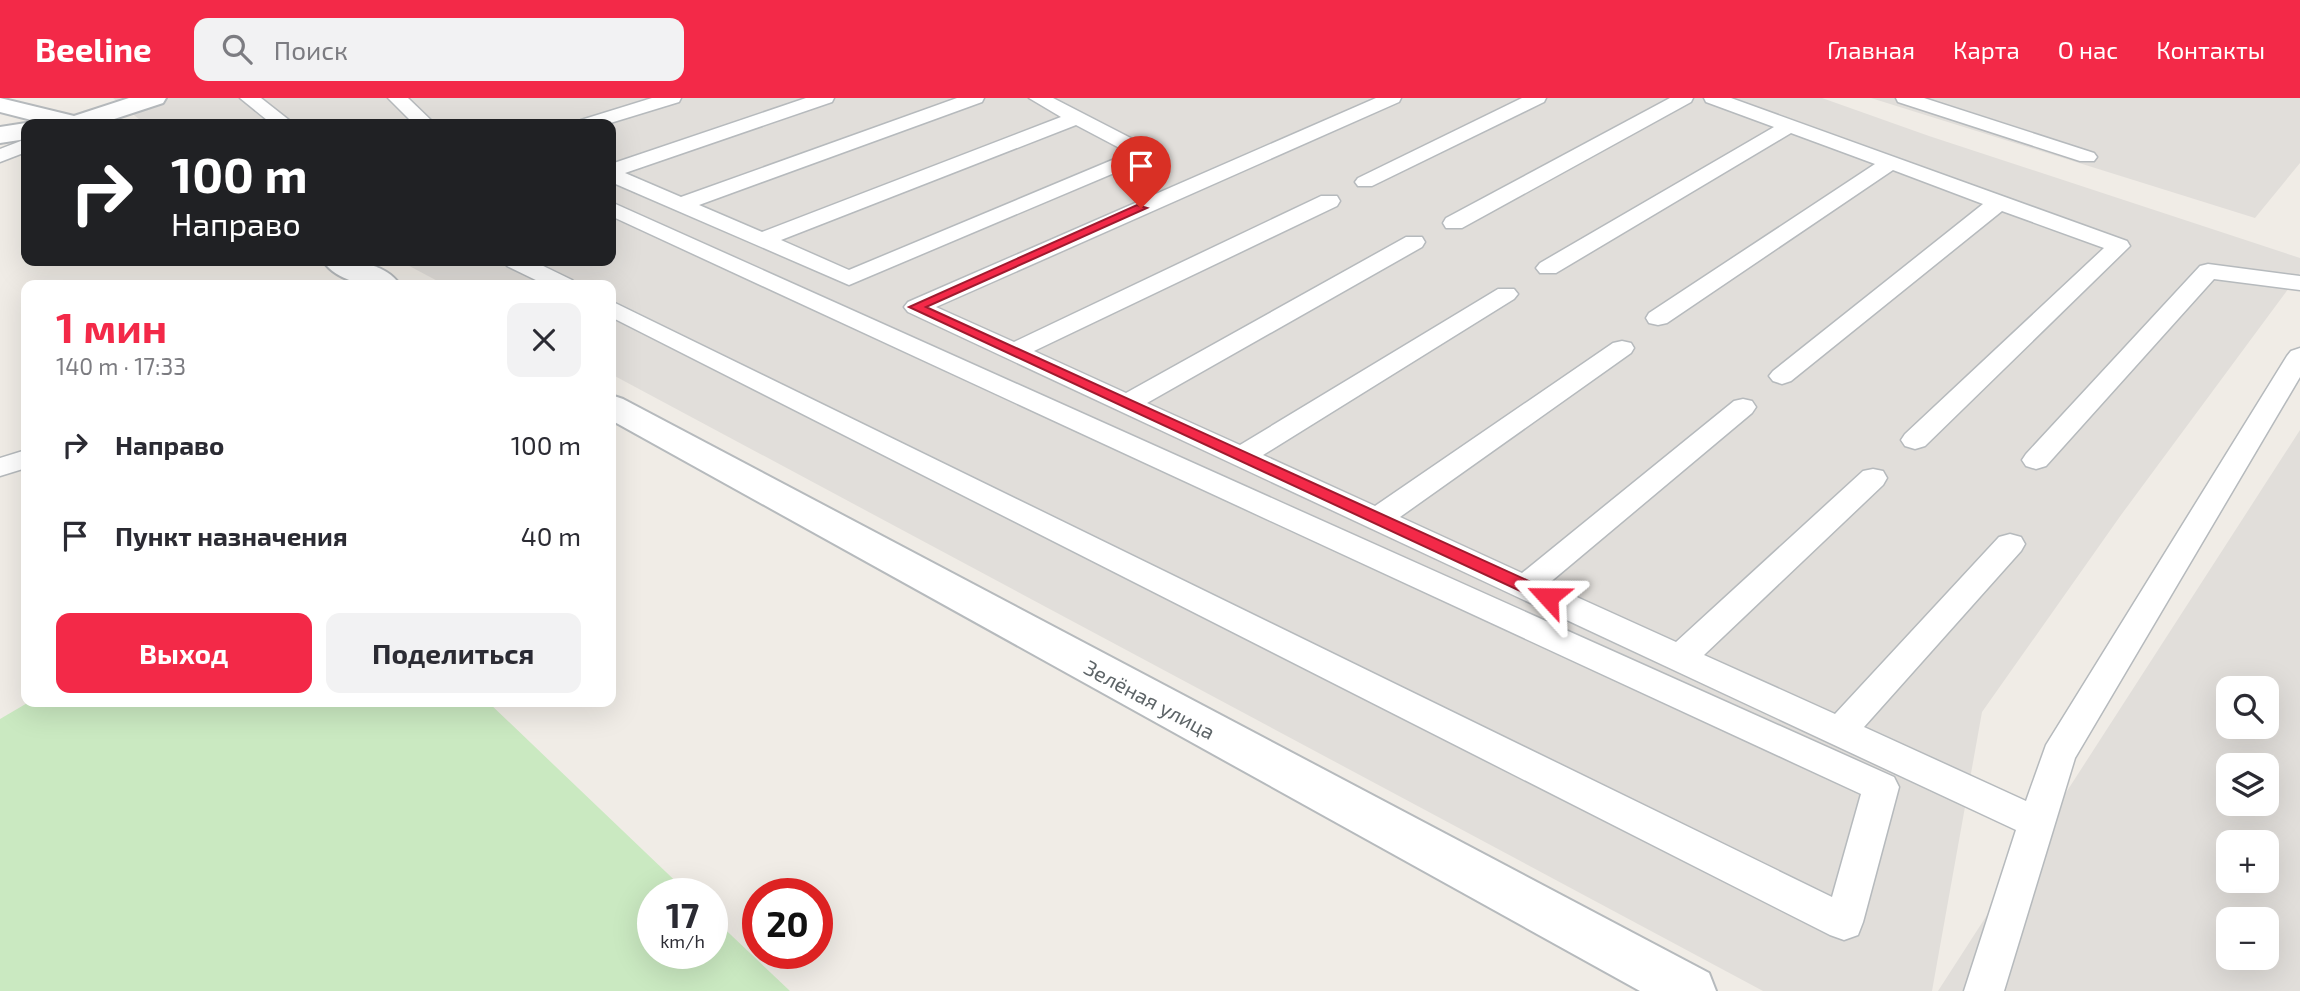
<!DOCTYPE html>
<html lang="ru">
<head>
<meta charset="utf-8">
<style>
	:root { --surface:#fff; --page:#f2f2f3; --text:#2b2b33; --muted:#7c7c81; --accent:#f32948 }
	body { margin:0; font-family:"Exo 2",sans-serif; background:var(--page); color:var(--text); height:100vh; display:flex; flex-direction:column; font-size:26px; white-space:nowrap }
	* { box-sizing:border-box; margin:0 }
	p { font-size:23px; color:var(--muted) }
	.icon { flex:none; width:38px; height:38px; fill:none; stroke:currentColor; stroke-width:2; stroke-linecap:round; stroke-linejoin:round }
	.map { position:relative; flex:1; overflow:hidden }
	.panel { position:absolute; left:21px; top:182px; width:595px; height:427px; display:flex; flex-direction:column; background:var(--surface); border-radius:14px; box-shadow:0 7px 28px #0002 }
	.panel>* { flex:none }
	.top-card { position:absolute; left:21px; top:21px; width:595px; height:147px; border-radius:14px; box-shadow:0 7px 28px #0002; background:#202124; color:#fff; overflow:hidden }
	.tools { position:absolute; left:2216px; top:578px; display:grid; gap:14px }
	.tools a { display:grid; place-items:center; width:63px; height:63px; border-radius:14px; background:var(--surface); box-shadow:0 7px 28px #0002; font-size:35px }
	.speed { position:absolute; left:637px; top:780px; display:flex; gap:14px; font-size:35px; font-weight:700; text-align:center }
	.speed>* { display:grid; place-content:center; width:91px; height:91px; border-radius:50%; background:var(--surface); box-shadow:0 7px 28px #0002; line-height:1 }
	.speed small { font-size:18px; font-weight:400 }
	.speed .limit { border:10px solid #d22; background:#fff; color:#111 }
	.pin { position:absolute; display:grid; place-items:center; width:60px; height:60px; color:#fff; margin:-72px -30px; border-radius:50% 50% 50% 0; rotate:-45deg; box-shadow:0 0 7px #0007 }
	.pin .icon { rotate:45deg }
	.me { position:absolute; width:77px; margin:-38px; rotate:294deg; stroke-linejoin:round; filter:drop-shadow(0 0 5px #0008) }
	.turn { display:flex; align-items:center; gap:24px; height:147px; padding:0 35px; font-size:32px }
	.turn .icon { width:91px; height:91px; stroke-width:2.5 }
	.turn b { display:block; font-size:49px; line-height:60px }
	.round { display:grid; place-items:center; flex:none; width:74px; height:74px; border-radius:14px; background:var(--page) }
	.summary { display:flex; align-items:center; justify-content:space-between; height:119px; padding:0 35px }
	h1 { font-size:42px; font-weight:700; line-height:52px; color:var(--accent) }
	.button { display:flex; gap:14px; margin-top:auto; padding:14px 35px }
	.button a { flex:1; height:80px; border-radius:14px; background:var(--accent); color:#fff; font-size:28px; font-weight:700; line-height:80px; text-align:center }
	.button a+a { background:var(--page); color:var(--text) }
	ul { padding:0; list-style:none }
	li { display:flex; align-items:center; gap:21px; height:91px; padding:0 35px }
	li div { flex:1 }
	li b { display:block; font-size:26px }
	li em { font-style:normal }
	header { display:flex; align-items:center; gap:42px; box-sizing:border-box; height:98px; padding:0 35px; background:var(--accent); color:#fff }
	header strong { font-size:33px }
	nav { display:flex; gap:38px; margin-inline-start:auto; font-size:24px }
	.search { width:490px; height:63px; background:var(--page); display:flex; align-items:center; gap:18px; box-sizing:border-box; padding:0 24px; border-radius:14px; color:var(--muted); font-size:26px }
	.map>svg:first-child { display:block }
	.industrial { fill:#e1deda; fill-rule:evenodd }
	.green { fill:#cae9c1 }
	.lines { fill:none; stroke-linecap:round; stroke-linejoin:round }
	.lane-casing { stroke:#b6babd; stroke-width:3 }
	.street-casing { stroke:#b6babd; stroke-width:4 }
	.lane { fill:#fff; fill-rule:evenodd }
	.street { fill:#fff; fill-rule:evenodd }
	.route { fill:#f32948; stroke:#9e1b2f; stroke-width:2 }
	.labels { text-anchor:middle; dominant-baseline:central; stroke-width:7; stroke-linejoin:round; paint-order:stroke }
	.street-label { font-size:21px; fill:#5d6467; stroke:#fff }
</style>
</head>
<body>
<header>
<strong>Beeline</strong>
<div class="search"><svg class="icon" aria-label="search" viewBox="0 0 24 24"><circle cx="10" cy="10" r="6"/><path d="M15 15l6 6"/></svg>Поиск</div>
<nav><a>Главная</a><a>Карта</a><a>О нас</a><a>Контакты</a></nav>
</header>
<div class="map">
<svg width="2300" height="893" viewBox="0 0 2300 893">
	<rect width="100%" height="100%" fill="#f0ece6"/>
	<g class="industrial">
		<path d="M 113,0 L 1822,0 L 1929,38 L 2300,160 L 2300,175 L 2121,417 L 1982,614 L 1932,893 L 1763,893 L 611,276 L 611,187 L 445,187 L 400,163 L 611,163 L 611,26 L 145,26 Z"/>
		<path d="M 1871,0 L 2300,0 L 2300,65 L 2255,120 Z"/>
		<path d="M 2300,332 L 2300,893 L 1938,893 ZM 2228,590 L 2266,590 L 2266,628 L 2228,628 ZM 2228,667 L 2266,667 L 2266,705 L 2228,705 ZM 2228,744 L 2266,744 L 2266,782 L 2228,782 ZM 2228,821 L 2266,821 L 2266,859 L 2228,859 Z"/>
	</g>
	<path class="green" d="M 29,604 L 488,604 L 689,796 L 653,796 L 653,856 L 712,856 L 712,819 L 790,893 L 0,893 L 0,621 Z"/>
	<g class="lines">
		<g class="lane-casing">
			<g id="lane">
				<path d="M 240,0 L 261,0 L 294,26 L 272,26 Z"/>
				<path d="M 388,0 L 408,0 L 435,26 L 414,26 Z"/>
				<path d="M 652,0 L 681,0 L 679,4 L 607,26 L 578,26 L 581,22 Z"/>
				<path d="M 806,0 L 834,0 L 832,4 L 625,75 L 681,99 L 957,0 L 984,0 L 982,4 L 699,107 L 762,134 L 1061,19 L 1029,0 L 1053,0 L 1152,51 L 1155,55 L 1152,59 L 849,187 L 611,84 L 611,66 ZM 1076,27 L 1129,55 L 849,172 L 781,142 Z"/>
				<path d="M 1376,0 L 1401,0 L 1399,4 L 936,209 L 1014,244 L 1321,98 L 1337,98 L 1340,103 L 1337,108 L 1034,253 L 1126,295 L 1406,139 L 1422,139 L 1425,144 L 1422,149 L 1147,305 L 1240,347 L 1498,191 L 1514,191 L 1518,196 L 1514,201 L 1263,357 L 1375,408 L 1613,245 L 1622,243 L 1631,245 L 1634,250 L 1631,255 L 1400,419 L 1522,475 L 1734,303 L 1743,301 L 1752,303 L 1756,309 L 1752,315 L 1548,486 L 1676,544 L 1863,373 L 1873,371 L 1883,373 L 1887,380 L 1883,387 L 1704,557 L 1835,616 L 1999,439 L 2010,436 L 2021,439 L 2025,446 L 2021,453 L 1864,629 L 2026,703 L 2046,647 L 2287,258 L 2291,253 L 2300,250 L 2300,279 L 2075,660 L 2004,893 L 1964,893 L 2016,732 L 908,214 L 904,209 L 908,204 Z"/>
				<path d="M 1522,0 L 1546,0 L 1544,4 L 1372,88 L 1358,88 L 1355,84 L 1358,80 Z"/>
				<path d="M 1670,0 L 1693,0 L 1691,4 L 1462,130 L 1446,130 L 1443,125 L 1446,120 Z"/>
				<path d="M 1704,0 L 1731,0 L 2127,143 L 2130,148 L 1925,348 L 1915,351 L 1905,348 L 1901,342 L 1905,336 L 2104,150 L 2002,113 L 1791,283 L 1782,286 L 1773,283 L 1769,278 L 1773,273 L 1983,106 L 1893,72 L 1667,225 L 1658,227 L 1649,225 L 1646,220 L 1649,215 L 1875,66 L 1791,35 L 1556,175 L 1540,175 L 1536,170 L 1540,165 L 1774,29 L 1706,4 Z"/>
				<path d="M 1896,0 L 1924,0 L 2094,55 L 2097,59 L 2094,63 L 2080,63 L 1898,4 Z"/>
				<path d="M 75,20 L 85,26 L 64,26 L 67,22 Z"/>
				<path d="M 26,41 L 26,54 L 0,64 L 0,51 Z"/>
				<path d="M 611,104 L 1894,679 L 1899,689 L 1863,824 L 1858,837 L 1844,842 L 1830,837 L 611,219 L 611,203 L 1832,799 L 1861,696 L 611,118 Z"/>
				<path d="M 504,163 L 533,163 L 572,182 L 576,187 L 546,187 L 507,168 Z"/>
				<path d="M 2208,166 L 2300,178 L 2300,192 L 2214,181 L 2046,368 L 2036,371 L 2026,368 L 2022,362 L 2026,356 L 2200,168 Z"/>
				<path d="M 26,352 L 26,370 L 0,378 L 0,360 Z"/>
			</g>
		</g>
		<g class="street-casing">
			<g id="street">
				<path d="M 0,0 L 74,18 L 129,0 L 166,0 L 163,5 L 99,26 L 47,26 L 0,14 Z"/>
				<path d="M 26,25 L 30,26 L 26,26 L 26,41 L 0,45 L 0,29 Z"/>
				<path d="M 323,163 C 349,162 384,163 400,187 C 374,188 340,187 323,163 Z"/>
				<path d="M 611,297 L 623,301 L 1709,875 L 1716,893 L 1640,893 L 611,322 Z"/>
			</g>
		</g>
		<use href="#lane" class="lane"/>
		<use href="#street" class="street"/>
	</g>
	<path class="route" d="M 1137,107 L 1147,110 L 926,209 L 1553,494 L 1556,499 L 1553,503 L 1542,503 L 909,209 Z"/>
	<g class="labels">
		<g class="street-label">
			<text transform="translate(1150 601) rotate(28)">Зелёная улица</text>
		</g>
	</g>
</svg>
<div class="tools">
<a><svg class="icon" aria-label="search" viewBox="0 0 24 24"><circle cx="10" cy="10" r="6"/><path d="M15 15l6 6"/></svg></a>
<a><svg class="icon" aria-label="layers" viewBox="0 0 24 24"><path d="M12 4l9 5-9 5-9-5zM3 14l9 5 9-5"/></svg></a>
<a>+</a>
<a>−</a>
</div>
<div class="speed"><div>17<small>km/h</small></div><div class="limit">20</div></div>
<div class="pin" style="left:1141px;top:110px;background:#d93025"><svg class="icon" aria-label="arrive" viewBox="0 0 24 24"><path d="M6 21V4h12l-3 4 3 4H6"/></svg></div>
<svg class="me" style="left:1548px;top:499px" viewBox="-20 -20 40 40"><path d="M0-17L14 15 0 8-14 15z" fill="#f32948" stroke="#fff" stroke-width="4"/></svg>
<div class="top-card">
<div class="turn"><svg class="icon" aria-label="right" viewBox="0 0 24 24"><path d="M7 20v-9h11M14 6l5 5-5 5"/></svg><div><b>100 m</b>Направо</div></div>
</div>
<section class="panel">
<div class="summary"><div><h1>1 мин</h1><p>140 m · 17:33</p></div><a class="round"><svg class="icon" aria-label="close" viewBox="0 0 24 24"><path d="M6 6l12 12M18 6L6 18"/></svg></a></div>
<ul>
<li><svg class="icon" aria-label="right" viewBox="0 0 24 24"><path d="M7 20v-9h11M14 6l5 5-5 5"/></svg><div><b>Направо</b></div><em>100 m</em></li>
<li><svg class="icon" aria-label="arrive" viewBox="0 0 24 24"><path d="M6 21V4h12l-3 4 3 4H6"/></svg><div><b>Пункт назначения</b></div><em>40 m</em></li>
</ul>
<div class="button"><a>Выход</a><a>Поделиться</a></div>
</section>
</div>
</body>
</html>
